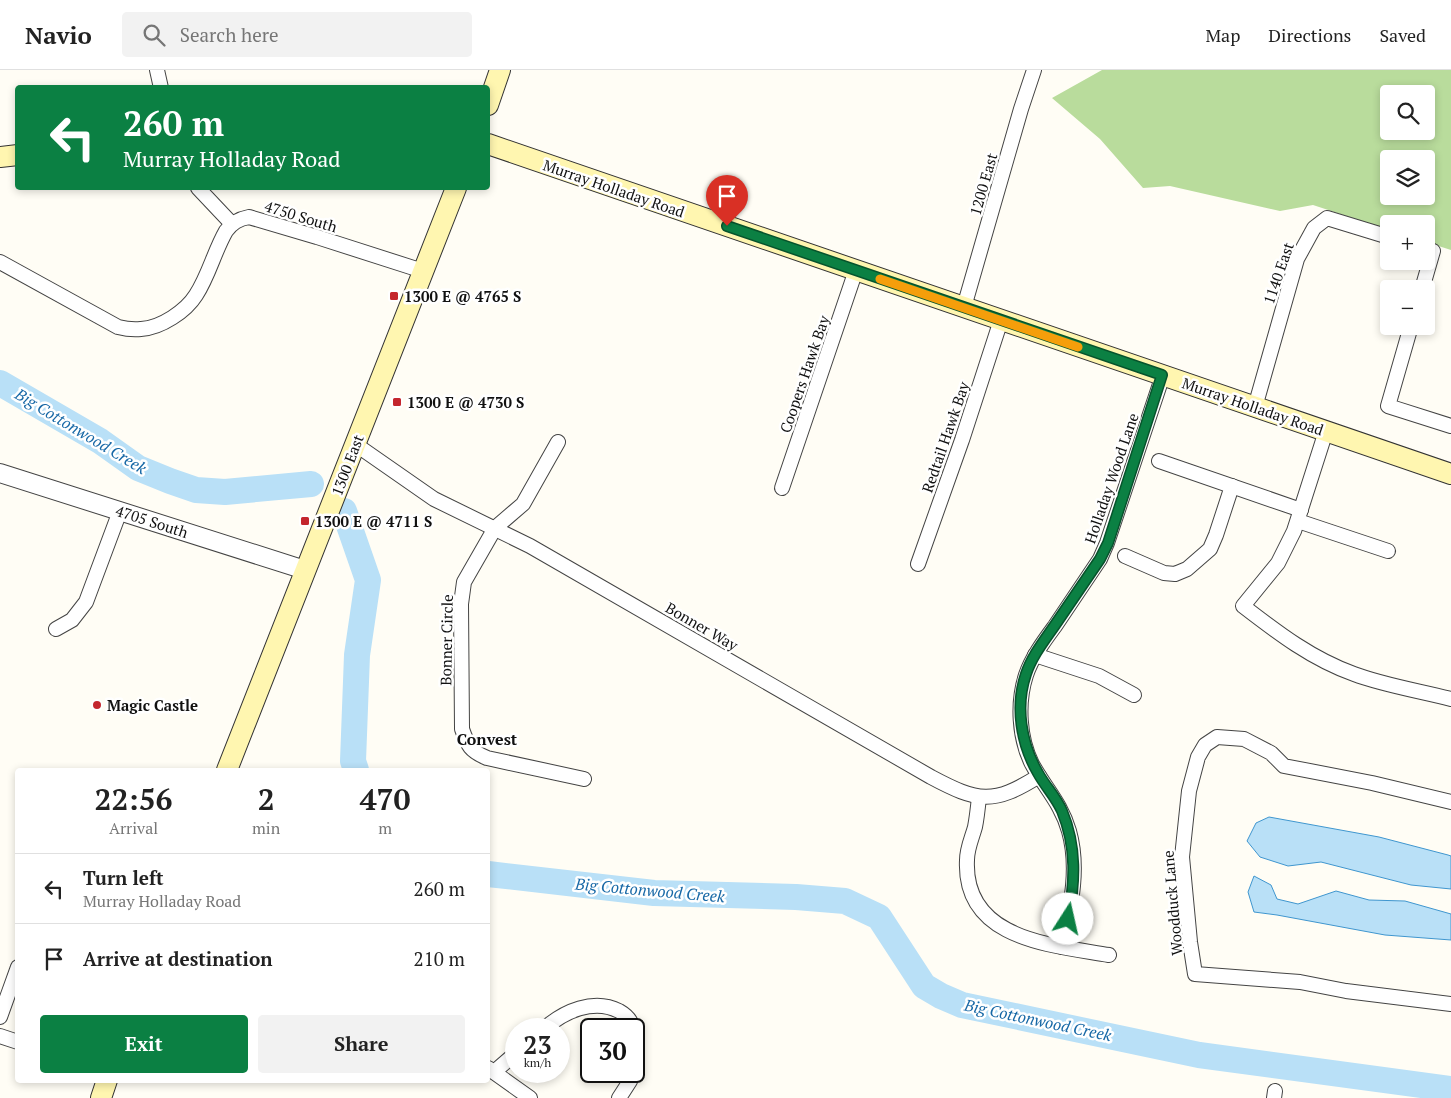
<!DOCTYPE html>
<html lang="en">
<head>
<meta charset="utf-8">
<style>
	:root { --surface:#fff; --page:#f2f2f2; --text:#222; --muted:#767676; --line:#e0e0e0; --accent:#0b8043 }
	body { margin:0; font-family:"PT Serif",serif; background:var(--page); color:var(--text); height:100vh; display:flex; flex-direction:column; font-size:19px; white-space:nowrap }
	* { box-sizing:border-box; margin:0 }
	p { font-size:16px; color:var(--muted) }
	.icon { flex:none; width:28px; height:28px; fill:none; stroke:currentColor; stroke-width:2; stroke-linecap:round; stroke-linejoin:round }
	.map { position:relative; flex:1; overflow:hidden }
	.drawer { position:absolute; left:15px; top:698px; width:475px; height:315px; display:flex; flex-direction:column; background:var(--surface); border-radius:5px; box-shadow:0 2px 8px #0003 }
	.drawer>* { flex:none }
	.banner { position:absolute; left:15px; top:15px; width:475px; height:105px; border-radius:5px; box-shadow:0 2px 8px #0003; background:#0b8043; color:#fff; overflow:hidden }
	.fabs { position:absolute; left:1380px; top:15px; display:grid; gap:10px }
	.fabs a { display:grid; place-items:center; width:55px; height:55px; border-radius:5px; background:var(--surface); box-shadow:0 2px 8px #0003; font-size:25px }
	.speed { position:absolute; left:505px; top:948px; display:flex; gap:10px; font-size:25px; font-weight:700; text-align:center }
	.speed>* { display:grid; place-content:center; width:65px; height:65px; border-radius:50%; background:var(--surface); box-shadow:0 2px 8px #0003; line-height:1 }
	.speed small { font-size:12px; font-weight:400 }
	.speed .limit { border:2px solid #111; border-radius:8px; background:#fff; color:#111 }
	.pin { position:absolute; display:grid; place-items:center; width:42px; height:42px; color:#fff; margin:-51px -21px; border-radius:50% 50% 50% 0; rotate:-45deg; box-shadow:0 0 5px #0007 }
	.pin .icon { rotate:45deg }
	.me { position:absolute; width:55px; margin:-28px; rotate:10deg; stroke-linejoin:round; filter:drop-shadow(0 0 4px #0008) }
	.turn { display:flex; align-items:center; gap:18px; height:105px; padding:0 25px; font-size:22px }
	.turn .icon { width:65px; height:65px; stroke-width:2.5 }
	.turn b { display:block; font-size:35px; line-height:42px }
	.eta { display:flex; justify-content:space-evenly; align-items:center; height:85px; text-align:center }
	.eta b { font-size:30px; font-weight:800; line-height:35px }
	.primary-button { display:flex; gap:10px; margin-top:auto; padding:10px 25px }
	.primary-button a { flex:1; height:58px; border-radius:5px; background:var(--accent); color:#fff; font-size:20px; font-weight:800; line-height:58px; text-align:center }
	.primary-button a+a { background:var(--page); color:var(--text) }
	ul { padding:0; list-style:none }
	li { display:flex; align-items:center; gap:15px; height:70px; padding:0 25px; border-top:1px solid var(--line) }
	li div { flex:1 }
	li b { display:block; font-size:19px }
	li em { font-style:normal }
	header { display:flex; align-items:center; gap:30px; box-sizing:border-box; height:70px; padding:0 25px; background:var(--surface); border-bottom:1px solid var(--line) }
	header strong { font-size:24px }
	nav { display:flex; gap:28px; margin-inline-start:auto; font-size:18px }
	.search { width:350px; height:45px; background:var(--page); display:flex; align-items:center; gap:12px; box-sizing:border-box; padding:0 18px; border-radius:5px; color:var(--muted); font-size:19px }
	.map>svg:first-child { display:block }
	.forest { fill:#b9dc9c; fill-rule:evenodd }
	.water { fill:#b9e0f7; stroke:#3f96cf }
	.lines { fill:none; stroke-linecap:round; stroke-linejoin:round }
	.river { stroke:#b9e0f7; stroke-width:26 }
	.minor-casing { stroke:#444; stroke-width:16 }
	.tertiary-casing { stroke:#444; stroke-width:20 }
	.secondary-casing { stroke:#333; stroke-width:22 }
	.minor { stroke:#fff; stroke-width:14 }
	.tertiary { stroke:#fff; stroke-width:18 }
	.secondary { stroke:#fff6b0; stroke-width:20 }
	.route-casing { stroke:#07532c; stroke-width:12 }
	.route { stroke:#0b8043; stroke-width:9 }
	.slow { stroke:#f59e0b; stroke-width:9 }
	.poi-dot { fill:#c4262e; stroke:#fff; stroke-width:2 }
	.labels { text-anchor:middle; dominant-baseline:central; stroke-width:5; stroke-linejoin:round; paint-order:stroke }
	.street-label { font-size:15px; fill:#111; stroke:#fff }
	.poi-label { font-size:15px; font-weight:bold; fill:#111; stroke:#fff; text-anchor:start }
	.water-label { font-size:16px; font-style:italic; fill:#1768a6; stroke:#fff }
	.neighbourhood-label { font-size:16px; font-weight:bold; fill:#111; stroke:#fff }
</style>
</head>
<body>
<header>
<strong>Navio</strong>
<div class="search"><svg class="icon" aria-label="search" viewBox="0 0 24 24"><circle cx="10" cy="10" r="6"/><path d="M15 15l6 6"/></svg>Search here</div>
<nav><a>Map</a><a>Directions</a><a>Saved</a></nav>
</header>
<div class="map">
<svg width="1451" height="1028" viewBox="0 0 1451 1028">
	<rect width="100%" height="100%" fill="#fffdf5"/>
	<path class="forest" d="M 1102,0 L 1451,0 L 1451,180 L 1426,172 L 1426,154 L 1389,154 L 1389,160 L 1313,135 L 1280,141 L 1170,116 L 1143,118 L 1100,69 L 1052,28 ZM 1389,24 L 1426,24 L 1426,61 L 1389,61 ZM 1389,89 L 1426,89 L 1426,126 L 1389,126 Z"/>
	<g class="water">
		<path d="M 1269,747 L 1379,767 L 1448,785 L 1451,786 L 1451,819 L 1411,815 L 1321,792 L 1288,796 L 1260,787 L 1247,771 L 1256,753 Z"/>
		<path d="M 1254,806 L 1271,815 L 1277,829 L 1298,834 L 1336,821 L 1369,830 L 1405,831 L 1451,844 L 1451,870 L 1385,865 L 1277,845 L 1254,842 L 1248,822 Z"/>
	</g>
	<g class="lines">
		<g class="river">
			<path d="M 0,313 L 100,371 L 138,398 L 170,411 L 196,420 L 225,422 L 311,414"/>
			<path d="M 344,441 L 368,510 L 357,585 L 353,691 L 356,700"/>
			<path d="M 488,804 L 654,823 L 796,827 L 845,831 L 879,847 L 924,916 L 941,926 L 962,935 L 1199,985 L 1451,1019"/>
		</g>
		<g class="minor-casing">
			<g id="minor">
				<path d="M 157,0 L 161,18"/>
				<path d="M 198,118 L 232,154"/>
				<path d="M 0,192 L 118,257 C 126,259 133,260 141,259 C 161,258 186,241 196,225 C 209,205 214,182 226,161 C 232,153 238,149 249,147 L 317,167 L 423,201"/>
				<path d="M 1422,219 L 1433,181 L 1426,179"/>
				<path d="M 964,237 L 1021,39 L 1034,0"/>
				<path d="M 1411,256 L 1388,336 L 1451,356"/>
				<path d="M 1255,337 L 1297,189 L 1314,158 L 1327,148 L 1389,167"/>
				<path d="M 1326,361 L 1294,461 L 1278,493 L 1243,536 C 1278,563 1312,589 1354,604 C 1383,615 1420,621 1451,629"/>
				<path d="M 558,372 L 523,434 L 495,458 L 464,512 L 461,534 L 462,659 C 468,676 470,681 487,688 L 584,709"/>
				<path d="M 355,374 L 434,429 L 530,476 L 931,707 C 978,732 993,735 1039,706"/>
				<path d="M 1159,391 L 1301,440"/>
				<path d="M 782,418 L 856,200"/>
				<path d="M 1298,451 L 1388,481"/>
				<path d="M 1125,486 L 1164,503 L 1175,504 L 1187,499 L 1210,479 L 1216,465 L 1232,416"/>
				<path d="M 918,494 L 962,370 L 1001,250"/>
				<path d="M 56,559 L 72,550 L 86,532 L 120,441"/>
				<path d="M 1035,585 L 1099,606 L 1134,625"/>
				<path d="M 979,727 C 978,737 977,747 975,757 C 972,768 967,778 967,790 C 963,870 1052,875 1109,885"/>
				<path d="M 1451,732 L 1372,713 L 1284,696 L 1271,683 L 1244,669 L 1217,667 L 1205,675 L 1198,687 L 1189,721 L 1182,787 L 1190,872 L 1195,904 L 1300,912 L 1346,921 L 1451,934"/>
				<path d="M 1062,877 C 1070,839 1080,800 1069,761 C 1061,733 1045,718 1032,694 C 1019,668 1017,633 1026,605 C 1032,587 1044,571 1055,556 C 1070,534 1085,511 1100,489 L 1107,473 L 1163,305"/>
				<path d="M 0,947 L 18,897"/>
				<path d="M 544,959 C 564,941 594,928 619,941 C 626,945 632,951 633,959"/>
				<path d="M 634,960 L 636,969 L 634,997"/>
				<path d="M 0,966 L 18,972"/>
				<path d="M 488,998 L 530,1028"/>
				<path d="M 494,1002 L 516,983"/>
				<path d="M 619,1028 L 630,1011 L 633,1001"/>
				<path d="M 1274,1028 L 1275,1021"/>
			</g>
		</g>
		<g class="tertiary-casing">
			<path id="tertiary" d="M 0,403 L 305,500"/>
		</g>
		<g class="secondary-casing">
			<g id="secondary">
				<path d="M 488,35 L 500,0"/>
				<path d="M 488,74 L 1451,404"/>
				<path d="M 0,87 L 18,85"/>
				<path d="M 227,700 L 456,118"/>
				<path d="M 101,1028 L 107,1010"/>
			</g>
		</g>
		<use href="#minor" class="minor"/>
		<use href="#tertiary" class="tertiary"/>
		<use href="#secondary" class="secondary"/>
	</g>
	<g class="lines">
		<g class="route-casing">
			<path id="route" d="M 727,156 L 1162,305 L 1108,473 L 1100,489 C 1085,511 1070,533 1055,555 C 1044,571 1032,586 1026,604 C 1015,636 1021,674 1038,703 C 1045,716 1056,727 1062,741 C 1077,777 1075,813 1068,849"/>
		</g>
		<use href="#route" class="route"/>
		<path class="slow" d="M 880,209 L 1078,277"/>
	</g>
	<g class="poi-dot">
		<rect x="389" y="221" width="10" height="10" rx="2.5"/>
		<rect x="392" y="327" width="10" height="10" rx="2.5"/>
		<rect x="300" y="446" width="10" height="10" rx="2.5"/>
		<circle cx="97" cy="635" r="5"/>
	</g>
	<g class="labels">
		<g class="street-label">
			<text transform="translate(983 114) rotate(-74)">1200 East</text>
			<text transform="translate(614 118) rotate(19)">Murray Holladay Road</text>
			<text transform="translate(301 146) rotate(17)">4750 South</text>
			<text transform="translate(1278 203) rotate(-71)">1140 East</text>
			<text transform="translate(804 304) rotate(-71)">Coopers Hawk Bay</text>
			<text transform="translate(1253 336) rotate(19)">Murray Holladay Road</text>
			<text transform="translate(945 367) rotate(-71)">Redtail Hawk Bay</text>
			<text transform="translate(347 395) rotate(-69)">1300 East</text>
			<text transform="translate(1111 408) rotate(-71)">Holladay Wood Lane</text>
			<text transform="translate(152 451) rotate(18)">4705 South</text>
			<text transform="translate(702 556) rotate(30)">Bonner Way</text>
			<text transform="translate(446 570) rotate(-89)">Bonner Circle</text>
			<text transform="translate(1172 833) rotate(-95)">Woodduck Lane</text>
		</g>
		<g class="poi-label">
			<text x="404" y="226">1300 E @ 4765 S</text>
			<text x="407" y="332">1300 E @ 4730 S</text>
			<text x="315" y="451">1300 E @ 4711 S</text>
			<text x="107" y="635">Magic Castle</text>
		</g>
		<g class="water-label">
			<text transform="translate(81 361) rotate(31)">Big Cottonwood Creek</text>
			<text transform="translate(650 820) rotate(5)">Big Cottonwood Creek</text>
			<text transform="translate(1038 950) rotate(12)">Big Cottonwood Creek</text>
		</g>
		<g class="neighbourhood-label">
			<text x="487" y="669">Convest</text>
		</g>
	</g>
</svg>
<div class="fabs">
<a><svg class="icon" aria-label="search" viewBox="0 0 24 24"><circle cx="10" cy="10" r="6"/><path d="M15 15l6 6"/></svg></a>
<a><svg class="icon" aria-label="layers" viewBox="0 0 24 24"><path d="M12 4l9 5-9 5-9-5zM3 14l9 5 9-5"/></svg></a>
<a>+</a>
<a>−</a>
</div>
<div class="speed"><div>23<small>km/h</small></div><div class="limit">30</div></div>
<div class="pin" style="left:727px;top:156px;background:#d93025"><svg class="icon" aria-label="arrive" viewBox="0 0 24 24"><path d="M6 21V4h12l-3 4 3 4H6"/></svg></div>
<svg class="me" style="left:1068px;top:849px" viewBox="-20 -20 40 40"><circle r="19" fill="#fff"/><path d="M0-13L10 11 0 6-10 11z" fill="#0b8043"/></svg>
<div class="banner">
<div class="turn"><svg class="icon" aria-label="left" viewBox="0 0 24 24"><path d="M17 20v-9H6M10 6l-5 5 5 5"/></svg><div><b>260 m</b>Murray Holladay Road</div></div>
</div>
<section class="drawer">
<div class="eta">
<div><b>22:56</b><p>Arrival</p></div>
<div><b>2</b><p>min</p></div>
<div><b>470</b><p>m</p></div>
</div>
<ul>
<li><svg class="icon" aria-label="left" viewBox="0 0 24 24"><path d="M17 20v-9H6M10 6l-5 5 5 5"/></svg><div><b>Turn left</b><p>Murray Holladay Road</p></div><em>260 m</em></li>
<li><svg class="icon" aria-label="arrive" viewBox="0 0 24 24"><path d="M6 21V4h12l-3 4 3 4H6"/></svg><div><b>Arrive at destination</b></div><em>210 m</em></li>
</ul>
<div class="primary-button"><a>Exit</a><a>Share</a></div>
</section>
</div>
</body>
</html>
